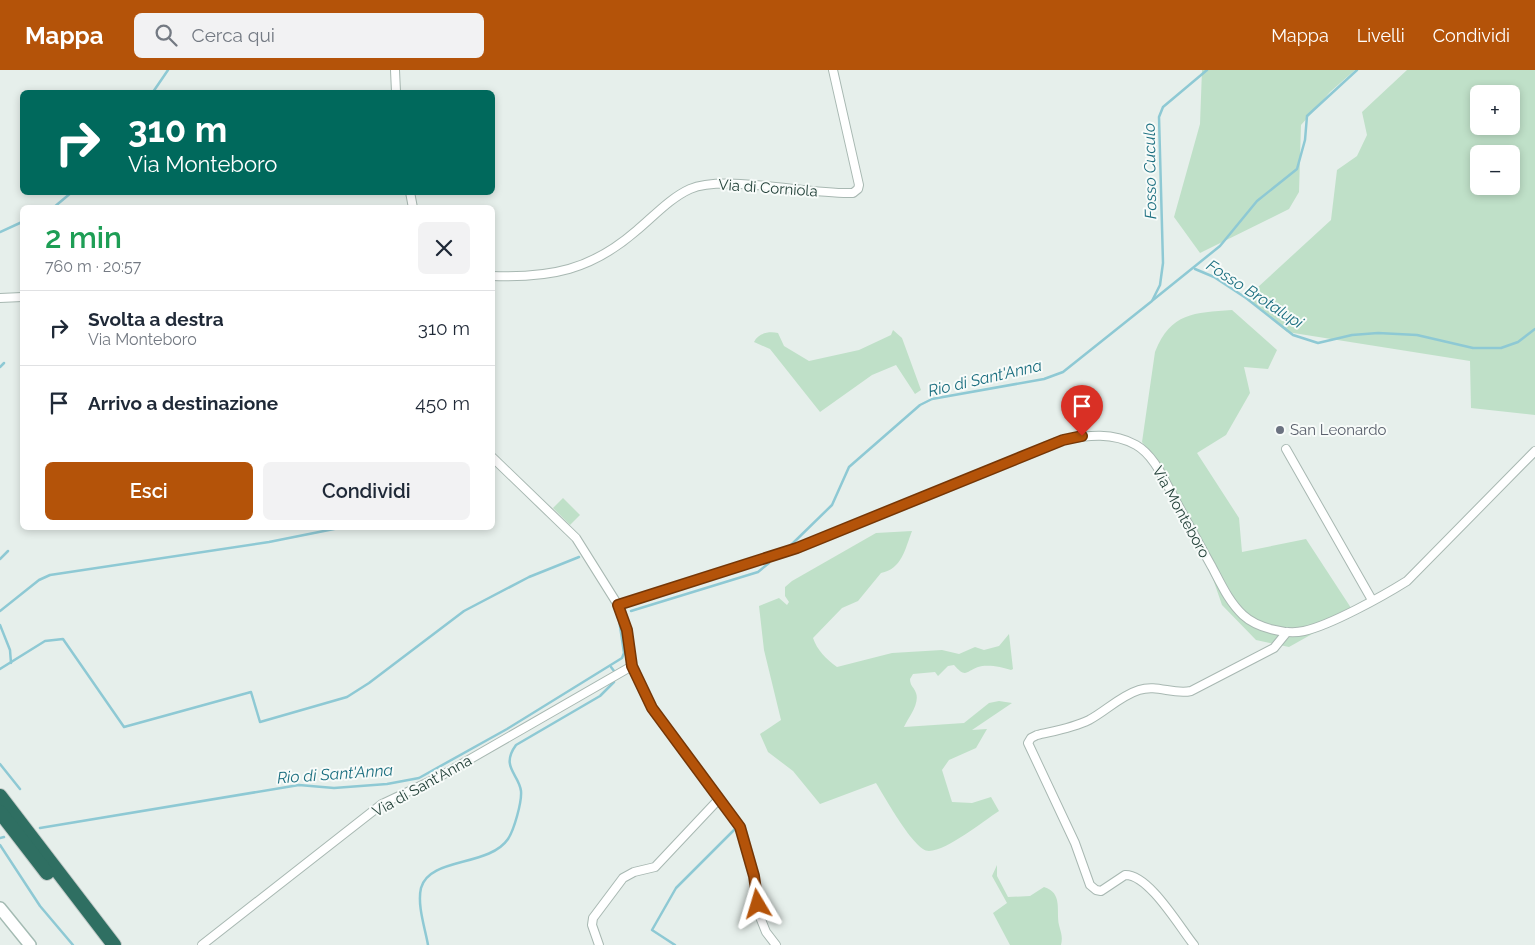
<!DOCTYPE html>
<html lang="it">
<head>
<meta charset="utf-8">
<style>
	:root { --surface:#fff; --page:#f2f2f3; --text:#1f2937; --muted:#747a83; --line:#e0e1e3; --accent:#b45309 }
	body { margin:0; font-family:Raleway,sans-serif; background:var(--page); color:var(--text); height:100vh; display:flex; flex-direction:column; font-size:19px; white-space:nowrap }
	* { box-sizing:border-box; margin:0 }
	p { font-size:16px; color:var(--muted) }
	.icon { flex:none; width:28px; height:28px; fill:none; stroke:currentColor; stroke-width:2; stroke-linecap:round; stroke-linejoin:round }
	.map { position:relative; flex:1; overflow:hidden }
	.drawer { position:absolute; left:20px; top:135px; width:475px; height:325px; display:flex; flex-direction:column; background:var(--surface); border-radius:8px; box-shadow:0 2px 8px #0003 }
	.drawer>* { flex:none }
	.guide { position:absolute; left:20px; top:20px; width:475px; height:105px; border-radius:8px; box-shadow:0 2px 8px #0003; background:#00695c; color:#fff; overflow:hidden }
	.fabs { position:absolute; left:1470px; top:15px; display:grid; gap:10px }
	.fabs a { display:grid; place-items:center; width:50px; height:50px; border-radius:8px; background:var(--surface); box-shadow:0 2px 8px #0003; font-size:25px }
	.pin { position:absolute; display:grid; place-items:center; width:42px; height:42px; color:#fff; margin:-51px -21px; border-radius:50% 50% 50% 0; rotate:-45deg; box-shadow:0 0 5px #0007 }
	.pin .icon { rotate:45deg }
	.me { position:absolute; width:55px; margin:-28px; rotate:353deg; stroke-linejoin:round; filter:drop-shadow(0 0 4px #0008) }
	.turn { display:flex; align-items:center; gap:18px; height:105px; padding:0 25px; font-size:22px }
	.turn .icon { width:65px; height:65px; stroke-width:2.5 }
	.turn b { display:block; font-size:35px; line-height:42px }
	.round { display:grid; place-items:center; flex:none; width:52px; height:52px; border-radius:8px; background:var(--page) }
	.head { display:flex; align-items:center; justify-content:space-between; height:85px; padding:0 25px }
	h1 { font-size:30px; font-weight:600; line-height:38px; color:#1e9e55 }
	.primary-button { display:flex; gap:10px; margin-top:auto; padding:10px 25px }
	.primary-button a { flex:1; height:58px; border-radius:8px; background:var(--accent); color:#fff; font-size:20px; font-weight:600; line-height:58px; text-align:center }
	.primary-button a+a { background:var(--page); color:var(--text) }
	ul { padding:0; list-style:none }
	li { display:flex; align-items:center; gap:15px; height:75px; padding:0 25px; border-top:1px solid var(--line) }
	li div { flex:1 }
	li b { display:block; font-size:19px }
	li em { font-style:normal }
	header { display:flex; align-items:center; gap:30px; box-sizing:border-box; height:70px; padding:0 25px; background:var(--accent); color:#fff }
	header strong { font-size:24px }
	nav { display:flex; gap:28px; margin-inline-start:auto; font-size:18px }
	.search { width:350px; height:45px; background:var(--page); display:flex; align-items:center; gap:12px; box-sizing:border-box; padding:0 18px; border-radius:8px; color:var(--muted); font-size:19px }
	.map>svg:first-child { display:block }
	.green { fill:#bfe0c8; fill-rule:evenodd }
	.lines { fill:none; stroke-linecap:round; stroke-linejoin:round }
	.stream { stroke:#8ec9d4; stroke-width:2.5 }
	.street-casing { stroke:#a8b8b2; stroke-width:10 }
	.secondary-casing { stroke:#a4bbb3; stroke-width:14 }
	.highway-casing { stroke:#c2cac8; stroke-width:16 }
	.street { stroke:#fff; stroke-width:8 }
	.secondary { stroke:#fff; stroke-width:11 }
	.highway { stroke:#2f6f62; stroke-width:14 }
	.route-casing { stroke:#753606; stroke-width:12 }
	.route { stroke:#b45309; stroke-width:9 }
	.worship-dot { fill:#6b7280; stroke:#f7fbf9; stroke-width:2 }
	.labels { text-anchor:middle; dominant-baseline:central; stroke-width:4; stroke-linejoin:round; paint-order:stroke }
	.street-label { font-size:15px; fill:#24423a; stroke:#f7fbf9 }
	.worship-label { font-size:15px; fill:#5b616d; stroke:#f7fbf9; text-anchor:start }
	.water-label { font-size:16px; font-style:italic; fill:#1c6f80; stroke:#f7fbf9 }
</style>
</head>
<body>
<header>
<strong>Mappa</strong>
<div class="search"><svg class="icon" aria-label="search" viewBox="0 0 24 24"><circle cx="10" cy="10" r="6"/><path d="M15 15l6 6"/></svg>Cerca qui</div>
<nav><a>Mappa</a><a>Livelli</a><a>Condividi</a></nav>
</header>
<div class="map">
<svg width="1535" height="875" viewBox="0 0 1535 875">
	<rect width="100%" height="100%" fill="#e6efeb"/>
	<g class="green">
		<path d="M 1202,0 L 1355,0 L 1330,22 L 1301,55 L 1299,122 L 1289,139 L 1200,183 L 1174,147 L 1200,54 Z"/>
		<path d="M 1407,0 L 1535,0 L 1535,345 L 1471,338 L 1470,291 L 1287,262 L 1246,228 L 1331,150 L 1337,100 L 1357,86 L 1367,65 L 1362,42 ZM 1479,24 L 1511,24 L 1511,56 L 1479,56 ZM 1479,84 L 1511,84 L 1511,116 L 1479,116 Z"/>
		<path d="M 1232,240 L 1277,280 L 1268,299 L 1244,297 L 1250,323 L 1226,365 L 1197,383 L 1239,448 L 1242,482 L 1306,469 L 1353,541 L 1289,577 L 1256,570 L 1222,535 L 1213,509 L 1153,386 L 1142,372 L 1155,282 C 1171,242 1194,243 1232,240 Z"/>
		<path d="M 893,260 L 902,268 L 921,320 L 915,324 L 896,295 L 872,305 L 820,342 L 770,279 L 754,272 C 758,263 769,261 778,263 L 784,276 L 809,291 L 859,280 L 891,265 Z"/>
		<path d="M 563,428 L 580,445 L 570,455 L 553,438 Z"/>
		<path d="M 912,461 C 905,479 902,499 881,503 L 858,531 L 842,538 L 813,568 C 817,580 826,589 837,597 L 892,583 L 942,580 L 959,584 L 975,577 L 984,580 L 999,576 L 1009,564 L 1013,599 L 1011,600 C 1002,597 987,594 978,597 C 966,601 966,609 954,595 L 948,596 L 938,606 L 935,602 L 913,604 L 910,609 C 910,616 914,617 916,623 C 920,634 908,648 904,657 L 964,653 L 989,633 L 999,631 L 1012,633 L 972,660 L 987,659 L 976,678 L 949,690 L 942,700 L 952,732 L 972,733 L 991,727 L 999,741 C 982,752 948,780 929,781 C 914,781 885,727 876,713 L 820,734 L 793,701 L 768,682 L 760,664 L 781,650 L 764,580 L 759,536 L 779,528 L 787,535 L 789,532 L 785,526 L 785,517 L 792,511 L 876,463 Z"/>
		<path d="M 997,795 L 997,806 L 1008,827 L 1030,826 L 1044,817 C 1063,823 1056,840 1059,855 C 1061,863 1063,867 1061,875 L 1010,875 L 993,843 L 1007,833 L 992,806 Z"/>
	</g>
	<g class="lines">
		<g class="stream">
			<path d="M 153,22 L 168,0"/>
			<path d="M 53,138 L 72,122"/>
			<path d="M 0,162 L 22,152"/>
			<path d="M 1195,199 L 1214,207 L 1246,228 L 1293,265 L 1318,273 L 1352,265 L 1378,263 L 1417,265 L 1473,278 L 1501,278 L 1518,272 L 1535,259"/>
			<path d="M 1153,230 L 1220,176 L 1257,131 L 1297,99 L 1305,70 L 1307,46 L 1357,0"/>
			<path d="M 0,297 L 4,293"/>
			<path d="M 791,475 L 832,435 L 849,397 L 920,335 L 932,329 L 1044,309 L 1063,302 L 1152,231 L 1160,215 L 1163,193 L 1159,47 L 1163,37 L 1207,0"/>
			<path d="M 0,489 L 8,481"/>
			<path d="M 0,541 L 39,510 L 50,505 L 269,472 L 339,458"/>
			<path d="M 631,541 L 758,502 L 769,493"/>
			<path d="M 0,555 L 10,580 L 11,593"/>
			<path d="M 611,597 L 614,601"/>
			<path d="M 0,599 L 45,571 L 63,569 L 124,657 L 251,622 L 260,652 L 347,627 L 369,613 L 464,541 L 529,507 L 579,487"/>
			<path d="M 0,694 L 20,719"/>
			<path d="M 40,758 L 299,715 L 334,718 L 387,714 L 419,708 L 507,659 L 622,588 L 624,583 L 619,549"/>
			<path d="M 0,768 L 4,767"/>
			<path d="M 0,775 L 40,836 L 73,875"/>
			<path d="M 428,875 C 425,858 417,835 421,818 C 429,787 489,797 508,769 C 514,760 522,732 521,721 C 519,704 500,697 516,675 L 600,626 L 614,612"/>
			<path d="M 675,875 L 652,860 L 676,818 L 735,759"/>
		</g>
		<g class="street-casing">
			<g id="street">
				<path d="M 395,0 L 396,22"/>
				<path d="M 410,122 L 413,138"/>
				<path d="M 492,206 C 551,208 591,200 636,161 C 653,147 670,128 690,119 C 725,104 810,125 853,123 L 858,119 L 859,115 L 833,0"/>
				<path d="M 0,228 L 22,227"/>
				<path d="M 1286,379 L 1372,530"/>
				<path d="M 492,387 L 576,468 L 618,535 L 627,560 L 632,596 L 652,638 L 740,757 L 754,806 L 760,847 L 766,862 L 776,875"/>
				<path d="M 618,535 L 797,478 L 1063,370 C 1088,365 1113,362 1136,375 C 1152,384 1162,405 1170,420 C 1184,446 1198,472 1212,497 C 1221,514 1229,532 1243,545 C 1257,558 1286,565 1304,561 C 1331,555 1383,526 1407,511 L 1535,381"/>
				<path d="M 202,875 L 382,734 L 439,707 L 632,596"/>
				<path d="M 599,875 L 592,855 L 593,848 L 623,808 L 634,802 L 655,797 L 719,729"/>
				<path d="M 1194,875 C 1180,858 1149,804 1125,805 L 1101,821 L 1096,820 L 1090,815 L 1075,773 L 1028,673 L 1031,668 L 1037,665 C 1054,661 1073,658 1089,650 C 1106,641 1120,626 1139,620 C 1157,614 1173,625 1191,621 L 1274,578 L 1287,562"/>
			</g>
		</g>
		<g class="secondary-casing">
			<path id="secondary" d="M 0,838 L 30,875"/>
		</g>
		<g class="highway-casing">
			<g id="highway">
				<path d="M 0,726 L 114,875"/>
				<path d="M 0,742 L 47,803"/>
			</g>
		</g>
		<use href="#street" class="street"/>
		<use href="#secondary" class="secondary"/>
		<use href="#highway" class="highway"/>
	</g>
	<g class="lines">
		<g class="route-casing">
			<path id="route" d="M 758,834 L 754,806 L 740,757 L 652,638 L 632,596 L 627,560 L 618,535 L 797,478 L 1063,370 L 1082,366"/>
		</g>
		<use href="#route" class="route"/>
	</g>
	<circle class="worship-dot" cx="1280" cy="360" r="5"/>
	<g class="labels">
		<g class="street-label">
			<text transform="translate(768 118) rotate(4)">Via di Corniola</text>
			<text transform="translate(1181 442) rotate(61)">Via Monteboro</text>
			<text transform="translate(422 716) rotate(-29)">Via di Sant'Anna</text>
		</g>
		<g class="worship-label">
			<text x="1290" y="360">San Leonardo</text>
		</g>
		<g class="water-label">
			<text transform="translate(1150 101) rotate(-91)">Fosso Cuculo</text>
			<text transform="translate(1255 224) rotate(33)">Fosso Brotalupi</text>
			<text transform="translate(985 308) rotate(-13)">Rio di Sant'Anna</text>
			<text transform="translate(335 704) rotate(-4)">Rio di Sant'Anna</text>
		</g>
	</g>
</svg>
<div class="fabs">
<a>+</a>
<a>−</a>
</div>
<div class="pin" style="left:1082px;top:366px;background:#d93025"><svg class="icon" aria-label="arrive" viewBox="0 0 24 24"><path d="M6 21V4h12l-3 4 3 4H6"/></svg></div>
<svg class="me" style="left:758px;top:834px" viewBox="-20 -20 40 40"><path d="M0-17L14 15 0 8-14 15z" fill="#b45309" stroke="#fff" stroke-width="4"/></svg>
<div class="guide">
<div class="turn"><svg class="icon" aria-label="right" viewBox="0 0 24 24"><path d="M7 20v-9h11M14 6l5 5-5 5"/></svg><div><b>310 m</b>Via Monteboro</div></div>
</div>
<section class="drawer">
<div class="head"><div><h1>2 min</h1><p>760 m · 20:57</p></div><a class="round"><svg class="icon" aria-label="close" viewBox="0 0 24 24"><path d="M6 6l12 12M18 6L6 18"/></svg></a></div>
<ul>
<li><svg class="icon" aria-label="right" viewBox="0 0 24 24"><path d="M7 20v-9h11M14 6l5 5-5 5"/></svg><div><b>Svolta a destra</b><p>Via Monteboro</p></div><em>310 m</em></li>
<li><svg class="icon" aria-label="arrive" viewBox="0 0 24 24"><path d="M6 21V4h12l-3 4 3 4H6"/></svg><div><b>Arrivo a destinazione</b></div><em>450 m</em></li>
</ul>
<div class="primary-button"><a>Esci</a><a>Condividi</a></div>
</section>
</div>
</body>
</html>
